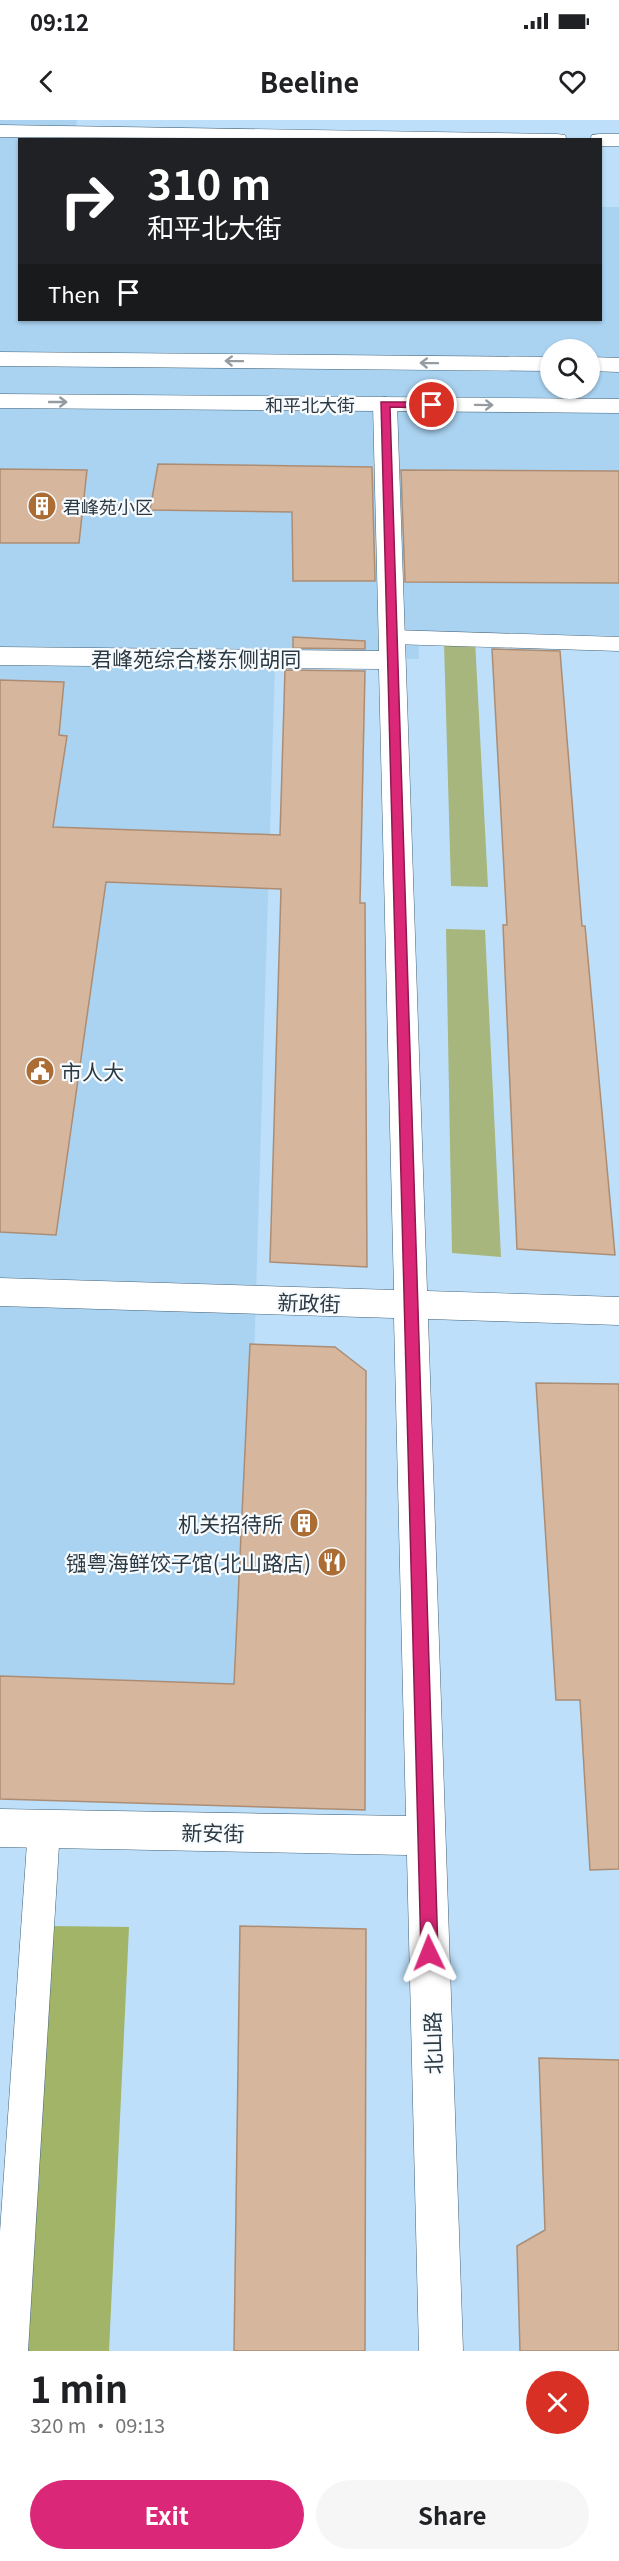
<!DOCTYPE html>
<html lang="en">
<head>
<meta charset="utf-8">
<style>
	:root { --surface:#fff; --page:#f6f6f6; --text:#202124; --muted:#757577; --accent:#db2777 }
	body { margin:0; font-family:Georgia,"Noto Sans SC",serif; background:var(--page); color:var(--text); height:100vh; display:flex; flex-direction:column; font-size:22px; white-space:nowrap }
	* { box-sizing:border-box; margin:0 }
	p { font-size:20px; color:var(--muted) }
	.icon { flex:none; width:33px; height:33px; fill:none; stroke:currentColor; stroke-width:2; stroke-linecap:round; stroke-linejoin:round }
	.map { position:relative; height:2231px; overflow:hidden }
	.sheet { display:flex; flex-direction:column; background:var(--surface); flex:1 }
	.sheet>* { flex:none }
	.top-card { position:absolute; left:18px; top:18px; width:584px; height:183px; border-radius:0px; box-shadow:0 2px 4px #0004; background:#202124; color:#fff; overflow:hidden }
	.tools { position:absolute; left:540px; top:219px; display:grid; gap:12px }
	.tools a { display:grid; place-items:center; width:60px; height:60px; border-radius:50%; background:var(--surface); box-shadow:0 2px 4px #0004; font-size:30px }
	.pin { position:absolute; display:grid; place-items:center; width:51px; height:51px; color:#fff; margin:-26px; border:3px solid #fff; border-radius:50%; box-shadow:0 2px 6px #0007 }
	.me { position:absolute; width:66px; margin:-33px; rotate:358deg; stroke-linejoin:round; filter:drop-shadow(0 0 4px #0008) }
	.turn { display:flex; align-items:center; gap:21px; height:126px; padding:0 30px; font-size:27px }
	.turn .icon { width:78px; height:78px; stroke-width:2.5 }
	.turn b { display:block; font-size:42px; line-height:51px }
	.then { display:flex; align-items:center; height:57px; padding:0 30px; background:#0003; gap:12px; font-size:22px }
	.round { display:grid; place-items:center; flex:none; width:63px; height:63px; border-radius:32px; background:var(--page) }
	.overview { display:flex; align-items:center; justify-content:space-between; height:102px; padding:0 30px }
	h1 { font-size:36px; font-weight:700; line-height:45px }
	.cta { display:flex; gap:12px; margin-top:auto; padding:12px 30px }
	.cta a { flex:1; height:69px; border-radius:36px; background:var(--accent); color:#fff; font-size:24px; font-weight:700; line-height:69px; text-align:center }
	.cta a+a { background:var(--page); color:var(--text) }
	.status { display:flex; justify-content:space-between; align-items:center; height:42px; padding:0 30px; background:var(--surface); direction:ltr }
	.status svg { height:16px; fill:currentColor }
	header { display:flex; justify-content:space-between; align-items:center; height:78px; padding:0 30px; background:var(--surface); font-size:27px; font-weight:700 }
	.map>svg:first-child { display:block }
	.built { fill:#aad3f2; fill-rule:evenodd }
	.green { fill:#a7b67d }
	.forest { fill:#a1b468 }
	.building { fill:#d6b69c; stroke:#ac8d74; stroke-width:1.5 }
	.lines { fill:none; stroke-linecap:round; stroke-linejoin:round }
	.lane-casing { stroke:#446379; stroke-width:1 }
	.street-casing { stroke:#446379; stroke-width:1 }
	.secondary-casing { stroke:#446379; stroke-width:1 }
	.lane { fill:#fff; fill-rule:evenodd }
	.street { fill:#fff; fill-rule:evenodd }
	.secondary { fill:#fff; fill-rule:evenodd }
	.oneway { stroke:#959ca1 }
	.route { fill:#db2777; stroke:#8e194d; stroke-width:1.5 }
	.labels { text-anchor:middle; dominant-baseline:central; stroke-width:4.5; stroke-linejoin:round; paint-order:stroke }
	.far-street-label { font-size:18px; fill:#2b3943; stroke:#f8fbfe }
	.far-poi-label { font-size:18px; fill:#2b3943; stroke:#f8fbfe; text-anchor:start }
	.street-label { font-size:21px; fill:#2b3943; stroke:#f8fbfe }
	.poi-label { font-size:21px; fill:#2b3943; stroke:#f8fbfe; text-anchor:end }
</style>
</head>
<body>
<div class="status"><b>09:12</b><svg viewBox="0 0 49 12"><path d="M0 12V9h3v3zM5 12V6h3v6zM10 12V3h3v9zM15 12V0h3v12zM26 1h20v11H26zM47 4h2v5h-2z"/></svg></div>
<header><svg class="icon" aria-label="back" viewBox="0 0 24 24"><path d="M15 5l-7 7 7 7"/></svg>Beeline<svg class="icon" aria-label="heart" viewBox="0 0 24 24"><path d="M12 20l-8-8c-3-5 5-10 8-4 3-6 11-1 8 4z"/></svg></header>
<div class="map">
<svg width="619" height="2231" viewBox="0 0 619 2231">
	<rect width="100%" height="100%" fill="#bddff9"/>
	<g class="built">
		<path d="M 0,0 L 77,0 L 74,18 L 115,19 L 20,20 L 20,200 L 600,200 L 600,87 L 619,87 L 619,516 L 418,511 L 419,539 L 0,531 ZM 550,230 L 590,230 L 590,268 L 550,268 Z"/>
		<path d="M 275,545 L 241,1671 L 0,1662 L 0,546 Z"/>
	</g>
	<g class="green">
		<path d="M 475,520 L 488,767 L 451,766 L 444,523 Z"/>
		<path d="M 446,809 L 485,810 L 501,1137 L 452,1133 Z"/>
	</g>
	<path class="forest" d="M 51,1806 L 129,1807 L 109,2231 L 21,2231 Z"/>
	<g class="building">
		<path d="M 158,344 L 372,347 L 375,461 L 293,461 L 292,392 L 150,390 Z"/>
		<path d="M 0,349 L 87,350 L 79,423 L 0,423 Z"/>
		<path d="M 401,350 L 619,351 L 619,463 L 405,462 Z"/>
		<path d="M 293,517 L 365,521 L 365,529 L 293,528 Z"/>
		<path d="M 492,529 L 560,531 L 582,806 L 585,806 L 615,1135 L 517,1129 L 503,805 L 507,805 Z"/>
		<path d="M 285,550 L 365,551 L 360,783 L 365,783 L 367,1147 L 270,1142 L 281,769 L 106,762 L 56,1115 L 0,1112 L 0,560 L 64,562 L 59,615 L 67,616 L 53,707 L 280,715 Z"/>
		<path d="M 250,1224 L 335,1227 L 366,1251 L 365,1690 L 0,1679 L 0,1556 L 234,1564 Z"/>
		<path d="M 536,1263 L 619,1264 L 619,1749 L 590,1750 L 580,1580 L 556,1580 Z"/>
		<path d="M 240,1806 L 366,1809 L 365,2231 L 234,2231 Z"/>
		<path d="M 539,1938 L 619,1940 L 619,2231 L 520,2231 L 517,2126 L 545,2110 Z"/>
	</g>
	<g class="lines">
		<g class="lane-casing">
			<g id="lane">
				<path d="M 392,510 L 619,517 L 619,531 L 392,524 L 384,522 L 381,517 L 384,512 Z"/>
				<path d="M 44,1693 L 55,1698 L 60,1709 L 28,2231 L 0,2231 L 0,2112 L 28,1709 L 33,1698 Z"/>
			</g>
		</g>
		<g class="street-casing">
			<g id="street">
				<path d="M 0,5 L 557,14 L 565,15 L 567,20 L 0,17 Z"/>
				<path d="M 600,14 L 619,14 L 619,26 L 600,26 L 600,20 L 590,20 L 592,15 Z"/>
				<path d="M 385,277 L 394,279 L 397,284 L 427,1171 L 619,1177 L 619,1205 L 428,1199 L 463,2231 L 419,2231 L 407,1735 L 0,1727 L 0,1689 L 406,1696 L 394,1198 L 0,1186 L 0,1158 L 394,1170 L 379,549 L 0,545 L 0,527 L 379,531 L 373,284 L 376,279 Z"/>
			</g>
		</g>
		<g class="secondary-casing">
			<g id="secondary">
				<path d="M 0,232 L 550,237 L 550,251 L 0,246 Z"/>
				<path d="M 590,237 L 619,238 L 619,252 L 590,251 Z"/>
				<path d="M 0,274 L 619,279 L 619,293 L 0,288 Z"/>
			</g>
		</g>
		<use href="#lane" class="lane"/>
		<use href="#street" class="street"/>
		<use href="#secondary" class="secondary"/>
	</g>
	<defs><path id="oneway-shaft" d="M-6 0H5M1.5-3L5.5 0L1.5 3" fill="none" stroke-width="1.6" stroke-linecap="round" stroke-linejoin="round" transform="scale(1.5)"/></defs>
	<g class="oneway">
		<use href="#oneway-shaft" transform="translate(234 241) rotate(-179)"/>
		<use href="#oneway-shaft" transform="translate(429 243) rotate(-179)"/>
		<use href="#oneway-shaft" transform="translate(58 282)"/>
		<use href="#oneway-shaft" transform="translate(484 285) rotate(1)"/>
	</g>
	<path class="route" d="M 381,282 L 432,282 L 437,285 L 432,288 L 390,287 L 438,1833 L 435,1839 L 429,1842 L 423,1839 L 421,1833 Z"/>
	<defs>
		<g id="building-disc" transform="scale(1.5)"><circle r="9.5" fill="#ac6d34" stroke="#f8fbfe"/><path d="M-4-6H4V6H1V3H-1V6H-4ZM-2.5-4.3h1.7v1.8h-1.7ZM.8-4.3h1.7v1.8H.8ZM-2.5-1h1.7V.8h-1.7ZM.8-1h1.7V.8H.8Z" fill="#fff"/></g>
		<g id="civic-disc" transform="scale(1.5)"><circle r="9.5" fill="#ac6d34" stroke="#f8fbfe"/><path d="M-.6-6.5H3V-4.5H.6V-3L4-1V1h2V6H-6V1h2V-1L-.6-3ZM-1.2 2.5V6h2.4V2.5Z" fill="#fff"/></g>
		<g id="restaurant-disc" transform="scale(1.5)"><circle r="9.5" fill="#ac6d34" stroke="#f8fbfe"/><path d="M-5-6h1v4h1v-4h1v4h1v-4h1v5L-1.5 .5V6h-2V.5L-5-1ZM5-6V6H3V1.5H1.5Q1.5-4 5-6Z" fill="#fff"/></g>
	</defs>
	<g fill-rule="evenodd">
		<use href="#building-disc" x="42" y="386"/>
		<use href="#civic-disc" x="40" y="951"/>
		<use href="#building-disc" x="304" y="1403"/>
		<use href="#restaurant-disc" x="332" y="1442"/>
	</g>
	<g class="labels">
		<g class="far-street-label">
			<text x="310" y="284">和平北大街</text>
		</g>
		<g class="far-poi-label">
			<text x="63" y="386">君峰苑小区</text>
		</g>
		<g class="street-label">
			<text x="196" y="538">君峰苑综合楼东侧胡同</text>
			<text transform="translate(309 1182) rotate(2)">新政街</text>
			<text transform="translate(213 1712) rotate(1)">新安街</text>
			<text transform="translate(432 1923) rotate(-92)">北山路</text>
		</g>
		<g class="poi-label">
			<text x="61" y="951" text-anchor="start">市人大</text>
			<text x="283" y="1403">机关招待所</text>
			<text x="311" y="1442">镪粤海鲜饺子馆(北山路店)</text>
		</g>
	</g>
</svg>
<div class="tools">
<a><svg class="icon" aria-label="search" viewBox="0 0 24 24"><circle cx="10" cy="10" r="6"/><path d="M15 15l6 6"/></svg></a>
</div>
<div class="pin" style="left:432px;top:285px;background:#d93025"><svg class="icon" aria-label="arrive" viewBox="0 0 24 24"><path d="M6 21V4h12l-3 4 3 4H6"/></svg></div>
<svg class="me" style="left:429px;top:1833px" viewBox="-20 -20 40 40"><path d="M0-17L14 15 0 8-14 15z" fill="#db2777" stroke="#fff" stroke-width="4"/></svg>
<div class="top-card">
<div class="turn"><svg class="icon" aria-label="right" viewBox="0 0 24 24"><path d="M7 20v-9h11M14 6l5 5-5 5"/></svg><div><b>310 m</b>和平北大街</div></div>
<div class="then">Then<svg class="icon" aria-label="arrive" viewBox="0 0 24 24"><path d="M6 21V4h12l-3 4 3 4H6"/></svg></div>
</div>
</div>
<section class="sheet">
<div class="overview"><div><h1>1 min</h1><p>320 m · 09:13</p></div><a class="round" style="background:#d93025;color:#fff"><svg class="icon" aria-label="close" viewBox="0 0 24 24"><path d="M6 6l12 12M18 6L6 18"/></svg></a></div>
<div class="cta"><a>Exit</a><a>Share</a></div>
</section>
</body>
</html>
